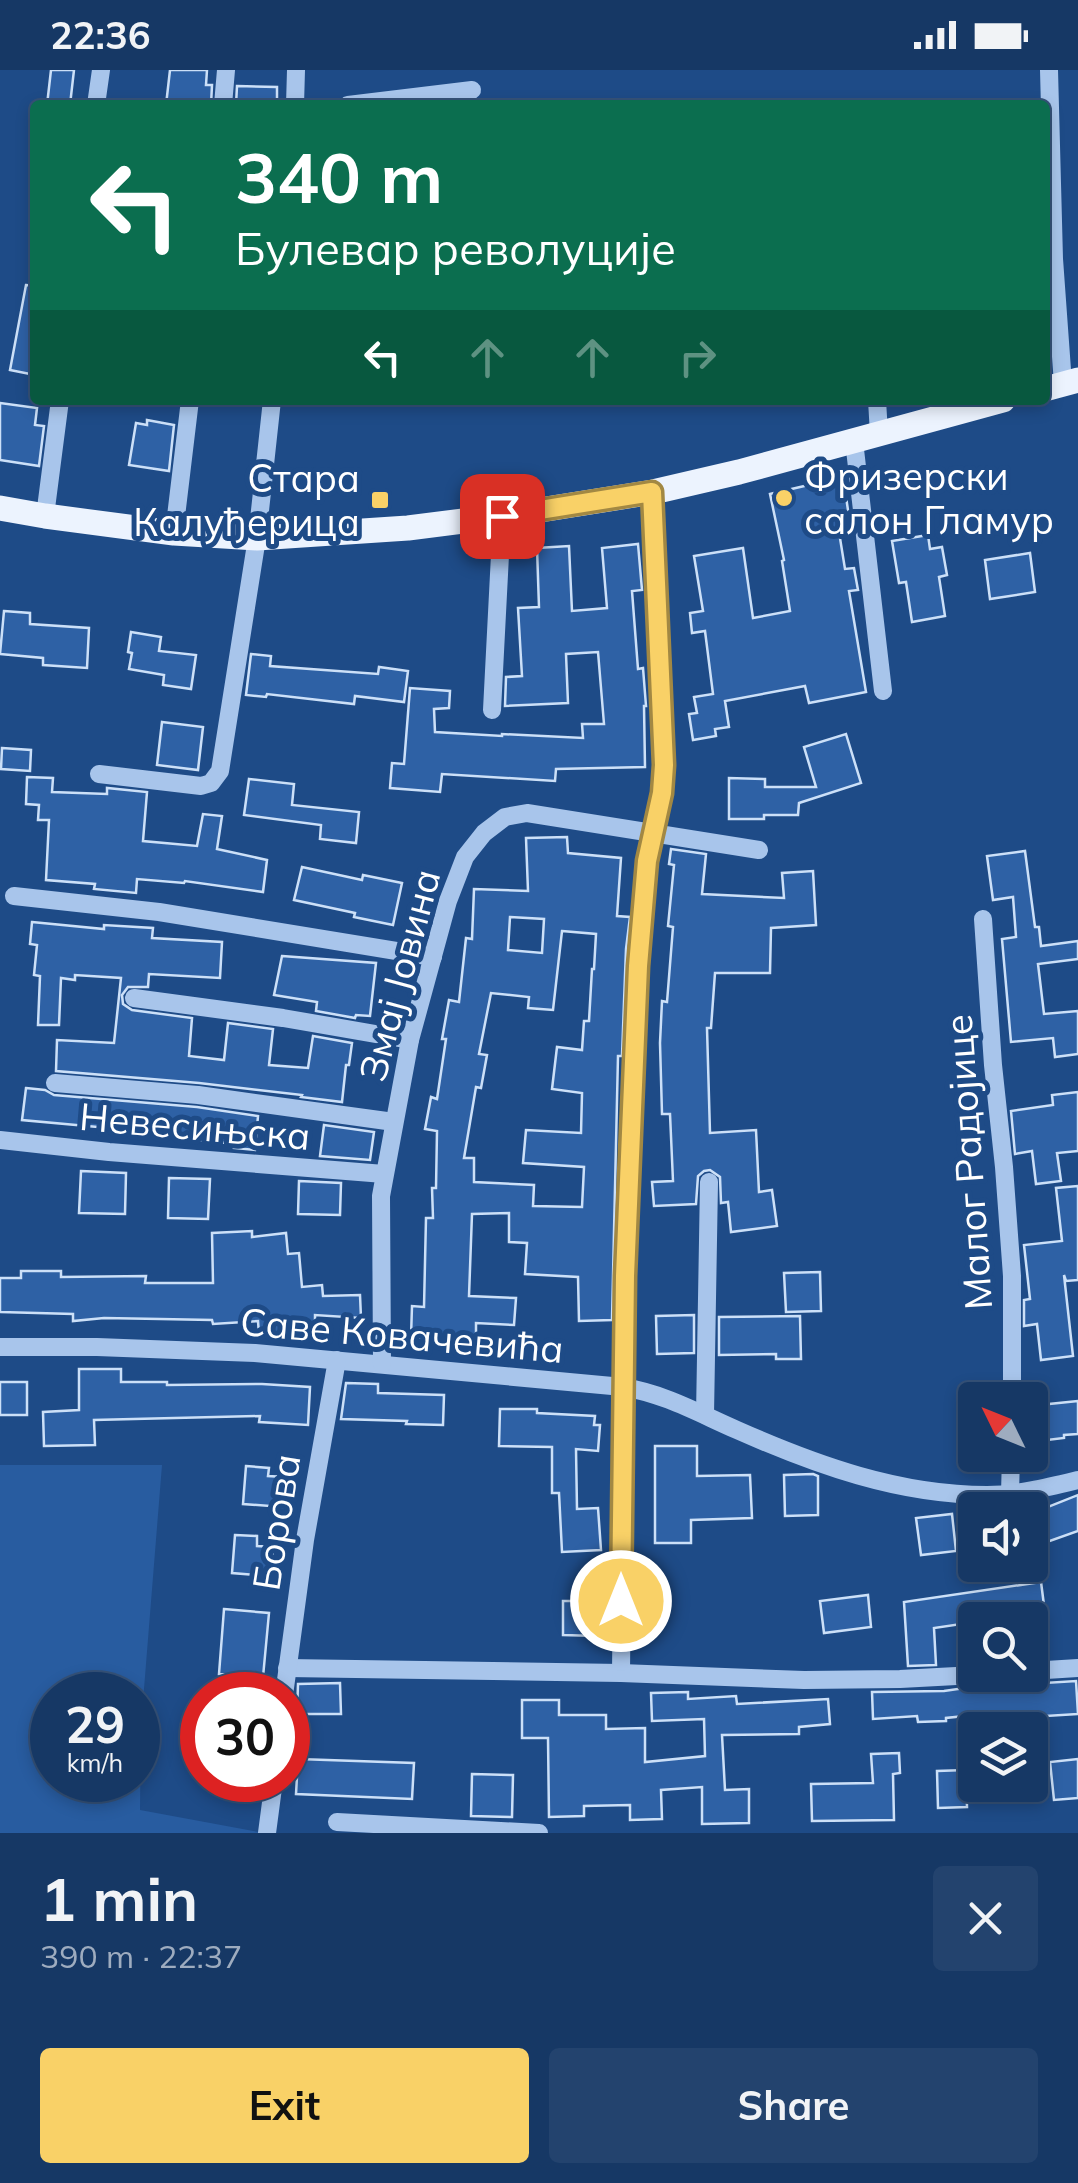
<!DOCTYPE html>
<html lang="en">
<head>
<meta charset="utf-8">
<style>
	:root { --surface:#163865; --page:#23436e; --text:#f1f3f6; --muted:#9eacbf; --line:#355279; --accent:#f9d167 }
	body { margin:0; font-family:Mulish,sans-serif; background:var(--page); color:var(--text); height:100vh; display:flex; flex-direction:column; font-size:38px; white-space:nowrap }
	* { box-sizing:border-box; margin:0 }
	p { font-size:32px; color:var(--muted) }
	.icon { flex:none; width:55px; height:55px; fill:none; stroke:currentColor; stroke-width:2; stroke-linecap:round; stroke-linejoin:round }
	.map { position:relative; height:1763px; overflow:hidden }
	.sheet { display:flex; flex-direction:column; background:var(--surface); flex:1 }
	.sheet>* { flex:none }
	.guide { position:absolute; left:30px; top:30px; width:1020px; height:305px; border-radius:10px; box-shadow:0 5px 15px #0003,0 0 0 2px var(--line); background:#0b6e4f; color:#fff; overflow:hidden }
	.needle { width:65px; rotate:313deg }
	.fabs { position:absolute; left:958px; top:1312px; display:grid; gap:20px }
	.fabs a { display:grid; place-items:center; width:90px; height:90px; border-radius:10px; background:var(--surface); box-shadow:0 5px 15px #0003,0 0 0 2px var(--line); font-size:50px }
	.speed { position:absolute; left:30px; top:1602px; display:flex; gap:20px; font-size:50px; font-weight:700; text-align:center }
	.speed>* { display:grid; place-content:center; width:130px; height:130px; border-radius:50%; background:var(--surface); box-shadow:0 5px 15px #0003,0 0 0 2px var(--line); line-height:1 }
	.speed small { font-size:25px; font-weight:400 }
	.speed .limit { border:15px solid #d22; background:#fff; color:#111 }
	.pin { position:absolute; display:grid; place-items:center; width:85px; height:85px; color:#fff; margin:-42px; border-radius:20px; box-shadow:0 5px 15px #0006 }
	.me { position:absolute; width:110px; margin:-55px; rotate:0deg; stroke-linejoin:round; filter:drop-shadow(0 0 8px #0008) }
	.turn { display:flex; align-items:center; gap:35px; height:210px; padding:0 40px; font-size:45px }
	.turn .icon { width:130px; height:130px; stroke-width:2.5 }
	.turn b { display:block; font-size:70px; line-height:85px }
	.lanes { display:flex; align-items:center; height:95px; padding:0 40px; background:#0003; justify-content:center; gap:50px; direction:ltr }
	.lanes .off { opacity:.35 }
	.round { display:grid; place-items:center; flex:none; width:105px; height:105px; border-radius:10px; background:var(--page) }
	.head { display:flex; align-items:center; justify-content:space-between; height:170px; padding:0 40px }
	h1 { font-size:60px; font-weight:700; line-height:75px }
	.cta { display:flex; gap:20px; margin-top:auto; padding:20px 40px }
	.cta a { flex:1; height:115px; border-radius:10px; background:var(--accent); color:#111; font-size:40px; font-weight:700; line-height:115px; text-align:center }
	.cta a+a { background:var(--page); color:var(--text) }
	.status { display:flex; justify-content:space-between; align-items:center; height:70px; padding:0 50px; background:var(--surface); direction:ltr }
	.status svg { height:28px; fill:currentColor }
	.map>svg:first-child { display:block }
	.green { fill:#285ca0; fill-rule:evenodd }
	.building { fill:#2e61a5; stroke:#cce0f8; stroke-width:2.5; fill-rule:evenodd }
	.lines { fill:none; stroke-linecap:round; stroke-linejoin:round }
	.minor { stroke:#a8c5eb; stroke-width:18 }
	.major { stroke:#ecf3fe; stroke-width:25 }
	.route-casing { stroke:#a28843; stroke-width:25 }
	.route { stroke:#f9d167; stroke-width:18 }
	.poi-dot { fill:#f9d167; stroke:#1e4b87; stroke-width:4 }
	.labels { text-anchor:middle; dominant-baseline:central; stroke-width:10; stroke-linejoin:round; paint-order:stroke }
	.poi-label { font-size:38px; fill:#fff; stroke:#1e4b87; text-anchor:start }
	.street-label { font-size:38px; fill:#fff; stroke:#1e4b87 }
</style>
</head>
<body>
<div class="status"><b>22:36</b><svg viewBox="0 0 49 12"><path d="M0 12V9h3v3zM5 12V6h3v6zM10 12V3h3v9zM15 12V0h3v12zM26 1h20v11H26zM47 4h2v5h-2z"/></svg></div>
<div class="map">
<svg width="1078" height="1763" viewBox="0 0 1078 1763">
	<rect width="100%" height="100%" fill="#1e4b87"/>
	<path class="green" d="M 0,1395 L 162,1395 L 141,1656 L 140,1740 L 264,1763 L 0,1763 ZM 52,1625 L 138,1625 L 138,1710 L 52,1710 Z"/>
	<g class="building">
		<path d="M 51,0 L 74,0 L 70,35 L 47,35 Z"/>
		<path d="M 170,0 L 207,0 L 206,15 L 212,15 L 211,35 L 166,35 Z"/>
		<path d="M 237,16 L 277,17 L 277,35 L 236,35 Z"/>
		<path d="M 26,215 L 35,216 L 35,305 L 10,300 Z"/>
		<path d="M 0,333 L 37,338 L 35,355 L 44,356 L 39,396 L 0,390 Z"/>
		<path d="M 147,350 L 174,355 L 169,401 L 129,395 L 136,353 L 147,355 Z"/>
		<path d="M 843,407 L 851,460 L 839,462 L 845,499 L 854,498 L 858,520 L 849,521 L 866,622 L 809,633 L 805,616 L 725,631 L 729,657 L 715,659 L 716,666 L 693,670 L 689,644 L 697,643 L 694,627 L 713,624 L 705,561 L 692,563 L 690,543 L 703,541 L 694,486 L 743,478 L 753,548 L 790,541 L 782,491 L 784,490 L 770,424 Z"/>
		<path d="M 928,465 L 930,479 L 942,477 L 947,505 L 939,507 L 945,546 L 912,552 L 906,512 L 899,513 L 892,471 Z"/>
		<path d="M 638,474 L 642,520 L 632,521 L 638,599 L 643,598 L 646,636 L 644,636 L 645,697 L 556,699 L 555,711 L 442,704 L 440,722 L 390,718 L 392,693 L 404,694 L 410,618 L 450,621 L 449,638 L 434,639 L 435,662 L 502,666 L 502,664 L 583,668 L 582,654 L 604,654 L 598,582 L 566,584 L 568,633 L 505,636 L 506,607 L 522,606 L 518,538 L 539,537 L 537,478 L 569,476 L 572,541 L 607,538 L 602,478 Z"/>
		<path d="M 1030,483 L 1035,522 L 990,529 L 985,490 Z"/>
		<path d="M 4,541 L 30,543 L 30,554 L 89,558 L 87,598 L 43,595 L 43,588 L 0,584 Z"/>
		<path d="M 131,562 L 161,567 L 159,581 L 196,585 L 191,619 L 163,615 L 164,605 L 129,599 L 132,583 L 128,582 Z"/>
		<path d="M 251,584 L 271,586 L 270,596 L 378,604 L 379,597 L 408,601 L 404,632 L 355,626 L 354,634 L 267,624 L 266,627 L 246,625 Z"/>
		<path d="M 162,652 L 203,657 L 198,700 L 157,695 Z"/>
		<path d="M 846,664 L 861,713 L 799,733 L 798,745 L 764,745 L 764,749 L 729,749 L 729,708 L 765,709 L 765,717 L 816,717 L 804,677 Z"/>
		<path d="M 2,678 L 31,680 L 30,701 L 1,699 Z"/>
		<path d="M 27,707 L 53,708 L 52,722 L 107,724 L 107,718 L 147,722 L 143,771 L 197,776 L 203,744 L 222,746 L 217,779 L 267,790 L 263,822 L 185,811 L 184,813 L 137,809 L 136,823 L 94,819 L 95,814 L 46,810 L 49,750 L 38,750 L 39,735 L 26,734 Z"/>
		<path d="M 249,709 L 294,714 L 292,735 L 359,742 L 356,773 L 320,769 L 321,755 L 244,745 Z"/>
		<path d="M 567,767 L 568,783 L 621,788 L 617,846 L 630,847 L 626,879 L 622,986 L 618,986 L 612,1250 L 579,1251 L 578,1207 L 525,1204 L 527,1173 L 509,1172 L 509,1143 L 472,1144 L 469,1226 L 516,1228 L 514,1255 L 476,1253 L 476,1269 L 411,1267 L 412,1236 L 424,1237 L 426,1148 L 433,1148 L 432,1118 L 436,1118 L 437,1061 L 425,1059 L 431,1027 L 437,1029 L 446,969 L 442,969 L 449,930 L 459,932 L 466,868 L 472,869 L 474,819 L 528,821 L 526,768 ZM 510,847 L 544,849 L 542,883 L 508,880 ZM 562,861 L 596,864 L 594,899 L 592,899 L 589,951 L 584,951 L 582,980 L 557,977 L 552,1019 L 582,1023 L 581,1063 L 526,1060 L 523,1093 L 584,1097 L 582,1137 L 533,1136 L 534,1115 L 474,1112 L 474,1088 L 464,1088 L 476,1017 L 481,1018 L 487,985 L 479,984 L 491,923 L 529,927 L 528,938 L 553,940 Z"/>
		<path d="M 671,779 L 706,784 L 702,824 L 784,828 L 782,803 L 813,801 L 816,855 L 771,858 L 770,903 L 715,903 L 711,958 L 707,958 L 710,1063 L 756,1060 L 759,1122 L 772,1120 L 777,1156 L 731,1162 L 728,1132 L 721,1133 L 720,1107 L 710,1100 L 704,1101 L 698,1106 L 696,1134 L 654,1136 L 652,1112 L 673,1111 L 670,1044 L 662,1044 L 660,973 L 662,931 L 667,932 L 673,857 L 668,856 L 674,795 L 669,794 Z"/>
		<path d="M 1025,781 L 1035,857 L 1039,857 L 1041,876 L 1078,871 L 1078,889 L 1038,894 L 1044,944 L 1078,941 L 1078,984 L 1055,987 L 1053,968 L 1011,972 L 1002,869 L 1016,867 L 1013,827 L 993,830 L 987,786 Z"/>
		<path d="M 302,797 L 362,810 L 363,805 L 402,813 L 393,855 L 354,847 L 355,843 L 294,830 Z"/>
		<path d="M 32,852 L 104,859 L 104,855 L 153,858 L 152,868 L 222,872 L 220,908 L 149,904 L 148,917 L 128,917 L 122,925 L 123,934 L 132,940 L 192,948 L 189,986 L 224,990 L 228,953 L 273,959 L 269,995 L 308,998 L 313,966 L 352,973 L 349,995 L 346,995 L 342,1032 L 301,1027 L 302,1025 L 199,1013 L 56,1001 L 57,970 L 114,973 L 121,908 L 75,905 L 75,910 L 61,908 L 59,955 L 38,955 L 40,906 L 34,905 L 37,875 L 30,874 Z"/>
		<path d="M 282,886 L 376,893 L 370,946 L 356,945 L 355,948 L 316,941 L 317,932 L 274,925 Z"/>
		<path d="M 26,1018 L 45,1020 L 54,1025 L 197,1037 L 258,1046 L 255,1080 L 234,1078 L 235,1074 L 130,1062 L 131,1060 L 22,1050 Z"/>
		<path d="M 1078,1022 L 1078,1081 L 1057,1083 L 1061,1111 L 1036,1114 L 1032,1081 L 1015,1084 L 1011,1041 L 1053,1035 L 1052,1025 Z"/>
		<path d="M 324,1055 L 374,1062 L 370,1090 L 320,1086 Z"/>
		<path d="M 81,1101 L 126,1103 L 125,1144 L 79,1143 Z"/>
		<path d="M 169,1108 L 210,1109 L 208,1149 L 168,1148 Z"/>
		<path d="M 299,1111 L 341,1113 L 340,1145 L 298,1144 Z"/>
		<path d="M 1078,1116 L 1078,1210 L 1066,1211 L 1064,1205 L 1073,1286 L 1041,1290 L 1037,1254 L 1024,1256 L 1024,1230 L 1030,1229 L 1024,1175 L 1062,1171 L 1056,1118 Z"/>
		<path d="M 252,1161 L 252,1167 L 286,1163 L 288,1184 L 299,1183 L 302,1217 L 322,1215 L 323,1226 L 360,1225 L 361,1248 L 315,1245 L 315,1256 L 292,1257 L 293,1263 L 259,1265 L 258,1251 L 213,1254 L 212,1250 L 160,1249 L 104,1248 L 73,1251 L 73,1244 L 0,1242 L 0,1208 L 21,1208 L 21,1201 L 61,1201 L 61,1207 L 146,1206 L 145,1213 L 213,1213 L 212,1163 Z"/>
		<path d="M 820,1202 L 821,1241 L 786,1242 L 784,1203 Z"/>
		<path d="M 694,1245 L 694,1283 L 657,1284 L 656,1246 Z"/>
		<path d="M 800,1246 L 801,1289 L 776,1289 L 776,1284 L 719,1285 L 719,1247 Z"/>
		<path d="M 79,1299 L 121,1299 L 121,1312 L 167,1312 L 167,1315 L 262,1314 L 310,1317 L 308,1355 L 259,1352 L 260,1346 L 94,1350 L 95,1375 L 44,1376 L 43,1342 L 79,1340 Z"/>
		<rect x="0" y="1312" width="27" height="33"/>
		<path d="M 346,1313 L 378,1314 L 378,1323 L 444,1325 L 443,1355 L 406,1354 L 407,1351 L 341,1349 Z"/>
		<path d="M 1078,1331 L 1078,1364 L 1064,1365 L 1064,1368 L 1030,1372 L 1030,1336 Z"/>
		<path d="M 975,1338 L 975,1389 L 961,1389 L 958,1339 Z"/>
		<path d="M 500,1339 L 537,1339 L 537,1343 L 595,1346 L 594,1355 L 600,1355 L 598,1381 L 576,1379 L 577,1439 L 598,1438 L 601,1480 L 562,1482 L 559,1423 L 552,1423 L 552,1377 L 499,1376 Z"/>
		<path d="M 655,1376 L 697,1376 L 697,1406 L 750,1405 L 752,1448 L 691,1450 L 691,1473 L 655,1473 Z"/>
		<path d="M 246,1396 L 269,1398 L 268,1406 L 285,1407 L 283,1437 L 243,1434 Z"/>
		<path d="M 813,1404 L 818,1406 L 818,1445 L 785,1446 L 784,1405 Z"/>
		<path d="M 1078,1425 L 1078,1461 L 1030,1478 L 1030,1444 Z"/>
		<path d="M 952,1444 L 956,1481 L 921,1485 L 916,1448 Z"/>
		<path d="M 235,1465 L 257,1466 L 257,1476 L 273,1477 L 270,1506 L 232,1503 Z"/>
		<path d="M 1041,1512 L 1045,1543 L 993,1550 L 975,1550 L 975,1552 L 934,1558 L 936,1595 L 908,1596 L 904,1532 Z"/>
		<path d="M 868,1525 L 871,1557 L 824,1563 L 820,1531 Z"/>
		<path d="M 563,1531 L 597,1531 L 597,1566 L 563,1565 Z"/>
		<path d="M 224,1539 L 269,1543 L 263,1607 L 219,1604 Z"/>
		<path d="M 1014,1611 L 1014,1615 L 1076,1611 L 1078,1644 L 1030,1647 L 1030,1643 L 985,1647 L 984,1644 L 946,1648 L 946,1651 L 918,1652 L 917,1646 L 873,1649 L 872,1622 L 944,1621 Z"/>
		<path d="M 340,1613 L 341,1644 L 297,1644 L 298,1614 Z"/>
		<path d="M 688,1622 L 688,1629 L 736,1626 L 737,1634 L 828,1629 L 830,1654 L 799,1657 L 799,1664 L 722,1665 L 725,1720 L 749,1719 L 749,1753 L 702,1754 L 702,1717 L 661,1720 L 662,1749 L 630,1750 L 630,1735 L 584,1736 L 584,1746 L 549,1747 L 548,1668 L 522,1668 L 522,1630 L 559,1630 L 559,1645 L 606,1645 L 606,1659 L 645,1658 L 645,1692 L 705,1686 L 704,1649 L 652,1651 L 651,1623 Z"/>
		<path d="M 899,1683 L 900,1703 L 893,1704 L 894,1750 L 812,1751 L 811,1714 L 873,1713 L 871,1684 Z"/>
		<path d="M 298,1689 L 414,1693 L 412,1729 L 296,1724 Z"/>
		<path d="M 1078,1689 L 1078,1728 L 1054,1730 L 1050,1692 Z"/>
		<path d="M 966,1700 L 967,1737 L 938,1738 L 937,1701 Z"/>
		<path d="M 472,1704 L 513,1705 L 512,1747 L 471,1746 Z"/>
	</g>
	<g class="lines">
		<g class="minor">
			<path d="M 1049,0 L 1054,189 L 1063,314"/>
			<path d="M 96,35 L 101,0"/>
			<path d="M 223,35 L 226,0"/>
			<path d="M 295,35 L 296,0"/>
			<path d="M 348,35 L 472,20"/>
			<path d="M 877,330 L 879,364"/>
			<path d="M 854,371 L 883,621"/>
			<path d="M 45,446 L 60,330"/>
			<path d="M 174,463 L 190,330"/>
			<path d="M 492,640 L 502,446"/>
			<path d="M 99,704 L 201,716 L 211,713 L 220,701 L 257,468 L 272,330"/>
			<path d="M 14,826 L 159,842 L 433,887"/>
			<path d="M 983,849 L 993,995 L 1004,1097 L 1012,1206 L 1012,1330"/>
			<path d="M 134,928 L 283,948 L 410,970"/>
			<path d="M 55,1013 L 198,1025 L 394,1052"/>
			<path d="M 0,1070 L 109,1082 L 384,1104"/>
			<path d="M 0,1277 L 97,1277 L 255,1283 L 623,1317 C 665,1324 698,1343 737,1360 C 816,1395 899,1425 987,1425 C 1017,1425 1049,1417 1078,1410"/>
			<path d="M 382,1294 L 381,1126 L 410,970 L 448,831 L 465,787 L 484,763 L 505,747 L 527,743 L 759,780"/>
			<path d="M 705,1345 L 709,1112"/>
			<path d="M 1010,1424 L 1011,1385"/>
			<path d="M 287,1598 L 621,1603 L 804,1610 L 900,1609 L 975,1605"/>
			<path d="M 1030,1601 L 1078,1598"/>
			<path d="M 621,1603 L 625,1206 L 639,896 L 647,791 L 662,723 L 664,695 L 653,422"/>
			<path d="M 284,1625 L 305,1470 L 337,1290"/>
			<path d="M 337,1752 L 539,1763"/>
			<path d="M 267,1763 L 274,1710"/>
		</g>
		<g class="major">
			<path d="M 1045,319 L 1078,310"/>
			<path d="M 0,438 L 45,446 L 174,463 L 257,468 L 408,458 L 502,446 L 653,422 L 739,402 L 1003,330"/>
		</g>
	</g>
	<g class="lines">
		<g class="route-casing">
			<path id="route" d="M 502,446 L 652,422 L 664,695 L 662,723 L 647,791 L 638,896 L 625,1206 L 621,1531"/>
		</g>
		<use href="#route" class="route"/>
	</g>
	<g class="poi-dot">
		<circle cx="784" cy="428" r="10"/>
		<rect x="370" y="420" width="20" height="20" rx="5"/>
	</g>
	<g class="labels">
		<g class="poi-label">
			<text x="804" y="406">Фризерски<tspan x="804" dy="44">салон Гламур</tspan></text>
			<text x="360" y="408" text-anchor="end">Стара<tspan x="360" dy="44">Калуђерица</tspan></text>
		</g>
		<g class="street-label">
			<text transform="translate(399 905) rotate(-75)">Змај Јовина</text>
			<text transform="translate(195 1056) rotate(5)">Невесињска</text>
			<text transform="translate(968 1092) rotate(-94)">Малог Радојице</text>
			<text transform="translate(402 1265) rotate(5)">Саве Ковачевића</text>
			<text transform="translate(276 1452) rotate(-81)">Борова</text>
		</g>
	</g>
</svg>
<div class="fabs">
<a><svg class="needle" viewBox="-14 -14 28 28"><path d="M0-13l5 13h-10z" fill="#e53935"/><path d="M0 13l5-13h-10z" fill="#9eacbf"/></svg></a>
<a><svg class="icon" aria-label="sound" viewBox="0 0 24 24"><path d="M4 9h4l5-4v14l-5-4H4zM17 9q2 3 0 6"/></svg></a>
<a><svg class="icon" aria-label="search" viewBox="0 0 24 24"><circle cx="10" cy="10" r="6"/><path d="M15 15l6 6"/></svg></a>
<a><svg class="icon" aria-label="layers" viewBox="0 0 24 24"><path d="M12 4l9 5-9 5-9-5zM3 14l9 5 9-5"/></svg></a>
</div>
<div class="speed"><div>29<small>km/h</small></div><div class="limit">30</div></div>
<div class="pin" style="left:502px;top:446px;background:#d93025"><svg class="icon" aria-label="arrive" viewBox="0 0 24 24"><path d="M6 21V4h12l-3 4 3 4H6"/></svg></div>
<svg class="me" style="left:621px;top:1531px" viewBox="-20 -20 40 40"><circle r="17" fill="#f9d167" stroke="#fff" stroke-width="3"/><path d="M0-11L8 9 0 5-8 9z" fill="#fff"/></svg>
<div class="guide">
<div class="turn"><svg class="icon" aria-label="left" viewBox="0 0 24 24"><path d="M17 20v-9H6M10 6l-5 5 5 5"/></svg><div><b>340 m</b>Булевар револуције</div></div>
<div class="lanes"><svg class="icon" aria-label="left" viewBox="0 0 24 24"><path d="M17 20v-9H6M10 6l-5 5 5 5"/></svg><svg class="icon off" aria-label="ahead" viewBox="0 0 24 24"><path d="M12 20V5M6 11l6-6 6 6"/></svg><svg class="icon off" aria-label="ahead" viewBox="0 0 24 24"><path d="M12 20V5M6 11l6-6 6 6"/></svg><svg class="icon off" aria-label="right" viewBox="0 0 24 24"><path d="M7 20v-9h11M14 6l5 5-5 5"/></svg></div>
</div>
</div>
<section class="sheet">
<div class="head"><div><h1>1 min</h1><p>390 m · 22:37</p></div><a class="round"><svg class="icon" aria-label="close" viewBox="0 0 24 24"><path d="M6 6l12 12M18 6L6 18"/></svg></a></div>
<div class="cta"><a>Exit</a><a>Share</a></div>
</section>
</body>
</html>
